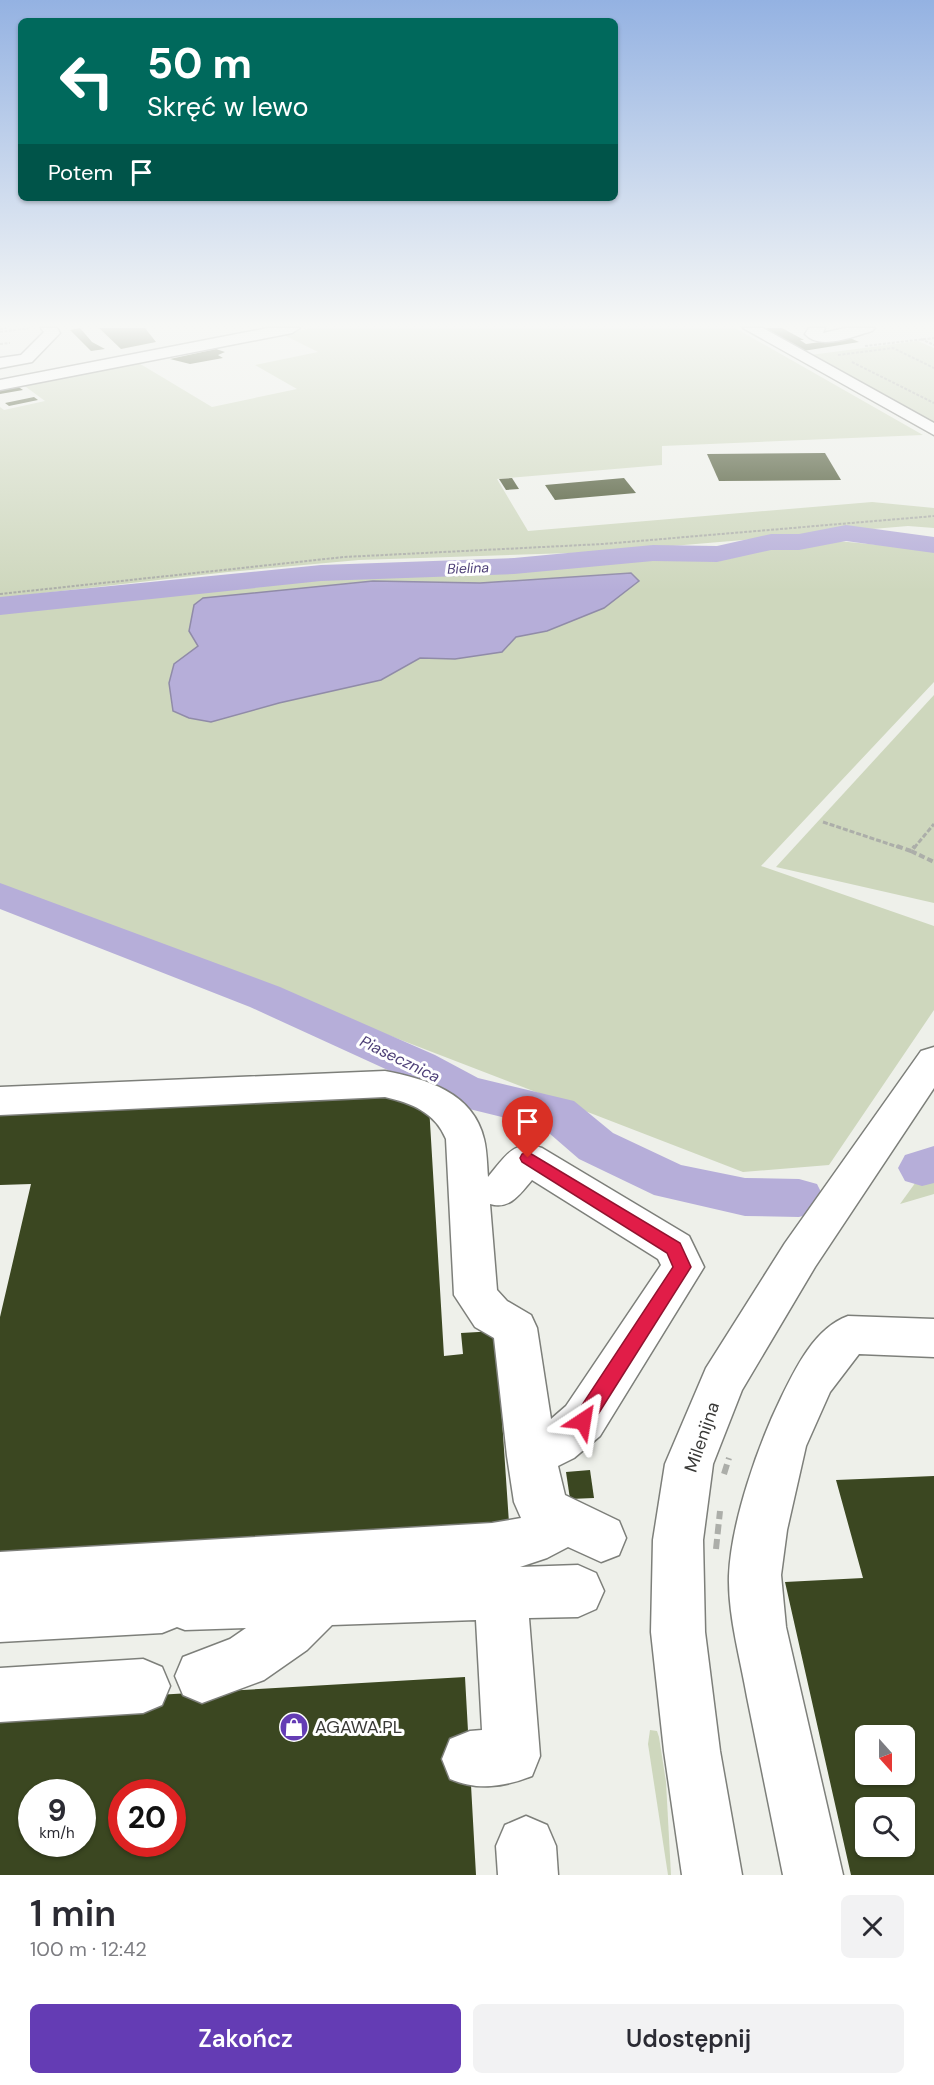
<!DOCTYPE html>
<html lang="pl">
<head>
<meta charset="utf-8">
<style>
	:root { --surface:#fff; --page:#f2f2f3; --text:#2b2b33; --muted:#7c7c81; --accent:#643cb4 }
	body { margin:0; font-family:"DM Sans",sans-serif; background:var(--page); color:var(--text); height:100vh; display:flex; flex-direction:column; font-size:22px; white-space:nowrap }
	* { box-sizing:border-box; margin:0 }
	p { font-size:20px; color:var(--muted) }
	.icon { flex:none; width:33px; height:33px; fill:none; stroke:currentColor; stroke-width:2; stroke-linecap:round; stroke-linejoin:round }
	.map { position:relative; height:1875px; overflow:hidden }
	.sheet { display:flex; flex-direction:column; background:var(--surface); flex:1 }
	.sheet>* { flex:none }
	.top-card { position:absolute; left:18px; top:18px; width:600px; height:183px; border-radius:9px; box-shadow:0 2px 4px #0004; background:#00695c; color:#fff; overflow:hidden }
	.needle { width:39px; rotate:159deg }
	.buttons { position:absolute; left:855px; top:1725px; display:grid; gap:12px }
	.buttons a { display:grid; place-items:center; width:60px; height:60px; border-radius:9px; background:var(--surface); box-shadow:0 2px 4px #0004; font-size:30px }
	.speed { position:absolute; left:18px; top:1779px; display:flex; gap:12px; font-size:30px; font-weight:700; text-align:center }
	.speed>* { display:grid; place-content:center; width:78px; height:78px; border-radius:50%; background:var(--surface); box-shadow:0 2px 4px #0004; line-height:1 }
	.speed small { font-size:15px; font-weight:400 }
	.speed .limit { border:9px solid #d22; background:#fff; color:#111 }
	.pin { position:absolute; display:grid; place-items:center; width:51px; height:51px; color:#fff; margin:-62px -26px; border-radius:50% 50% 50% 0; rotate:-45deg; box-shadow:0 0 6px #0007 }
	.pin .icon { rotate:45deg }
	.me { position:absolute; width:66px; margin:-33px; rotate:33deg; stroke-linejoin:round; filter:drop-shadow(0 0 4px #0008) }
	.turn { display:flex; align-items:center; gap:21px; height:126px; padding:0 30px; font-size:27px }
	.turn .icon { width:78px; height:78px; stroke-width:2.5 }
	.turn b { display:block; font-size:42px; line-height:51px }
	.then { display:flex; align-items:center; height:57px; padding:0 30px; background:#0003; gap:12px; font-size:22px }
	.round { display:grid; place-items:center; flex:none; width:63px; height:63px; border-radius:9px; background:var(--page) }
	.summary { display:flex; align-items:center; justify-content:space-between; height:102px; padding:0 30px }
	h1 { font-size:36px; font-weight:600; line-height:45px }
	.button { display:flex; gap:12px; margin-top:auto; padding:12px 30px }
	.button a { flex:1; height:69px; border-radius:9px; background:var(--accent); color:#fff; font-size:24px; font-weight:600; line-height:69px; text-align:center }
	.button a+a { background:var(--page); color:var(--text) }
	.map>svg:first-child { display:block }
	.green { fill:#ced7bd }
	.water { fill:#b6aed9; stroke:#908ba8; stroke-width:1.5 }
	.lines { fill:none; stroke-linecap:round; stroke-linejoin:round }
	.river { fill:#b6aed9; fill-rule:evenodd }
	.building { fill:#3b4721; fill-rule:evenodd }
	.minor-casing { stroke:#7d7f7a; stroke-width:3 }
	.path-far3 { stroke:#acaea9; stroke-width:2; stroke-dasharray:3 1.5; stroke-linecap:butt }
	.path-far2 { stroke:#acaea9; stroke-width:3; stroke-dasharray:5 2; stroke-linecap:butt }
	.path-far1 { stroke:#acaea9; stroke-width:4; stroke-dasharray:6 3; stroke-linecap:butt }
	.path { stroke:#acaea9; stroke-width:6; stroke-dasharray:10 5; stroke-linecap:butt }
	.minor { fill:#fff; fill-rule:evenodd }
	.route { fill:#e11d48; stroke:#92132f; stroke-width:1.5 }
	.labels { text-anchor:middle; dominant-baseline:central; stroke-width:6; stroke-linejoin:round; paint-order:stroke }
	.far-water-label { font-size:14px; font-style:italic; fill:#4d3f77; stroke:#fff }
	.water-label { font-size:16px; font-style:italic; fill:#4d3f77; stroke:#fff }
	.near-street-label { font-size:18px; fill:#393937; stroke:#fff }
	.near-poi-label { font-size:18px; fill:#393937; stroke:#fff; text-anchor:start }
</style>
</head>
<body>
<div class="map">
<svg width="934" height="1875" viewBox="0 0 934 1875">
	<rect width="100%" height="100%" fill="#eef0ea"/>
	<g class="green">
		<path d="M 313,328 L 735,328 L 923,435 L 662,446 L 662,465 L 497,479 L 528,531 L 872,502 L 934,508 L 934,528 L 908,526 L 601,552 L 359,560 L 228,572 L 0,598 L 0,407 L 4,410 L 45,401 L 22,384 L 137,362 L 212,407 L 297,389 L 255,365 L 318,352 L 282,334 Z"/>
		<path d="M 918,341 L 934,348 L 934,424 L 810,355 Z"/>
		<path d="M 837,541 L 934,550 L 934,682 L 761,866 L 934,926 L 934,1010 L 829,1165 L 743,1172 L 51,905 L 0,889 L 0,607 L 321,576 L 516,568 Z"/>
		<path d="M 934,695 L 934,903 L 776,867 Z"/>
		<path d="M 934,1157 L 934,1194 L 900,1204 Z"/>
		<path d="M 650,1730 L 657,1731 L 659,1737 L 666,1782 L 671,1875 L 668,1875 L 648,1744 Z"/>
	</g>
	<path class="water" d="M 631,573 L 639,581 L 604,608 L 547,631 L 516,637 L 502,652 L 455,659 L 420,658 L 381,680 L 279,703 L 211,722 L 189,718 L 173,711 L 169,683 L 174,664 L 198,646 L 189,631 L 194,605 L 203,598 L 373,581 L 480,583 Z"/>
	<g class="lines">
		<g class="river">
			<path d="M 846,525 L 934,537 L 934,553 L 846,541 L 799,550 L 771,550 L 717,562 L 653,561 L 514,574 L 321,581 L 0,615 L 0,597 L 321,565 L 514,558 L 653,545 L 717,546 L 771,534 L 799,534 Z"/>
			<path d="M 0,883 L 280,987 L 435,1055 L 478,1078 L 574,1101 L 613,1133 L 681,1165 L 745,1178 L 799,1179 L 817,1184 L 824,1198 L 817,1212 L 799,1217 L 745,1216 L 654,1195 L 579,1159 L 542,1127 L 449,1104 L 403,1077 L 250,1007 L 0,909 Z"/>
			<path d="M 934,1146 L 934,1183 L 922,1186 L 905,1181 L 898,1168 L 905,1155 Z"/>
		</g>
	</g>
	<g class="building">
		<path d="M 80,328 L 92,342 L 105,349 L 91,351 L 70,330 Z"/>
		<path d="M 99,328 L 145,328 L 156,342 L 121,349 Z"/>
		<path d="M 761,328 L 782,328 L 804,340 L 800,340 L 806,344 L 850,338 L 859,342 L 803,351 Z"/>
		<path d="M 216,349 L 225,352 L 218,355 L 223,358 L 190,364 L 170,359 Z"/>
		<path d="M 17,386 L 23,390 L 0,394 L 0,389 Z"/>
		<path d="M 34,397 L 38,400 L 9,406 L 5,403 Z"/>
		<path d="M 825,453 L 841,480 L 719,481 L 707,454 Z"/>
		<path d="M 512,478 L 519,489 L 506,490 L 499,479 Z"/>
		<path d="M 624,478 L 636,493 L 555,500 L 545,485 Z"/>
		<path d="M 398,1093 L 429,1106 L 444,1356 L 463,1354 L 461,1333 L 496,1331 L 509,1523 L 0,1553 L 0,1317 L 31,1184 L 0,1185 L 0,1111 Z"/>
		<path d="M 590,1470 L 594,1498 L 570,1499 L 566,1472 Z"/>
		<path d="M 934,1476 L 934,1875 L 851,1875 L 785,1582 L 863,1578 L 836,1480 ZM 866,1736 L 904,1736 L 904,1774 L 866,1774 ZM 866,1808 L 904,1808 L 904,1846 L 866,1846 Z"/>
		<path d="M 465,1677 L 476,1875 L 0,1875 L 0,1704 ZM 32,1792 L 82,1792 L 82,1844 L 32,1844 ZM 122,1792 L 172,1792 L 172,1844 L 122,1844 Z"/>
	</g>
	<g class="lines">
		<g class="minor-casing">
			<g id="minor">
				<path d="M 41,328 L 57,328 L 60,333 L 32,362 L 0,368 L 0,358 L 21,355 L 44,332 Z"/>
				<path d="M 268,328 L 300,328 L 292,333 L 0,390 L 0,380 Z"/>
				<path d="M 743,328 L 763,328 L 934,423 L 934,435 Z"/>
				<path d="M 809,328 L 825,328 L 823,333 L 845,328 L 875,328 L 872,331 C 854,336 820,351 805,334 Z"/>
				<path d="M 934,1047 L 934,1088 L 815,1267 L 742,1390 L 713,1464 L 703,1540 L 705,1632 L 720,1751 L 742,1875 L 682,1875 L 664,1751 L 651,1632 L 653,1540 L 665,1464 L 706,1368 L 785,1243 L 921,1051 Z"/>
				<path d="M 385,1071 C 426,1079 473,1092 484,1139 C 487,1151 487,1165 488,1177 C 505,1157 513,1139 542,1148 L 689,1236 L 704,1267 L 600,1436 L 574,1458 L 558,1466 L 565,1495 L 619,1521 L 626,1538 L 619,1555 L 601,1562 L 568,1547 L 547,1558 L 520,1567 L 578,1565 L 596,1573 L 604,1591 L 596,1609 L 578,1617 L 529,1618 L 540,1756 L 532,1776 C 504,1787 478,1791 450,1779 L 442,1759 L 450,1739 L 470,1731 L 482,1730 L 476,1620 L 332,1625 L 307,1650 L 264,1680 L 202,1703 L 183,1695 L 175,1676 L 183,1657 L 230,1639 L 246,1628 L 185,1630 L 177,1627 L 162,1633 L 0,1642 L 0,1552 L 492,1523 L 521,1518 L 514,1502 L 507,1456 L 494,1338 L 475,1327 L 454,1295 L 446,1139 C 435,1112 411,1103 385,1097 L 0,1115 L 0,1087 ZM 532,1180 L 658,1259 L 661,1265 L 566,1406 L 551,1419 L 537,1328 L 531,1315 L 507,1301 L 497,1290 L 490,1204 C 510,1210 520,1194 532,1180 Z"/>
				<path d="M 848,1316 L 934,1319 L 934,1357 L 859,1354 L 830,1392 L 806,1446 L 787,1530 L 781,1575 L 786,1627 L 843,1875 L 783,1875 C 771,1816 759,1756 747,1697 C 740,1657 728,1616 729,1576 C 731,1522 758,1445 781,1398 C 796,1367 815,1328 848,1316 Z"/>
				<path d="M 143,1659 L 162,1667 L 170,1686 L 162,1705 L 143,1713 L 0,1722 L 0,1668 Z"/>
				<path d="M 526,1816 L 547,1825 L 556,1846 L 558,1875 L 498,1875 L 496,1846 L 505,1825 Z"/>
			</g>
		</g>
		<g class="path-far3">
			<path d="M 0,329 L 6,328"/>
			<path d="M 0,332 L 31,328"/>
			<path d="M 921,339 L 934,345"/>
			<path d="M 0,344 L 10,343"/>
			<path d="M 865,346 L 934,338"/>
			<path d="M 838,355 L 893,348 L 934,368"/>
			<path d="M 852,362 L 934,403"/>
			<path d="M 0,594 L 344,557 L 603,544 L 934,516"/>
		</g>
		<g class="path-far2">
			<path d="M 823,822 L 901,848"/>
			<path d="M 914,848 L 934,824"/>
		</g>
		<g class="path-far1">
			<path d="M 897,846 L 911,851 L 915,846"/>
			<path d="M 911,851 L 934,862"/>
		</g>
		<g class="path">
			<path d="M 724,1474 L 729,1458"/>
			<path d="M 716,1549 L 720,1511"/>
		</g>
		<use href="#minor" class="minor"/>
	</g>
	<linearGradient id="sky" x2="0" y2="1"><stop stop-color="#94b2e2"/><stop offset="0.55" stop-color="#f7f8f6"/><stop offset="1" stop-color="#f7f8f6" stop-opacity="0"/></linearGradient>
	<rect width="934" height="591" fill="url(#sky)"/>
	<path class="route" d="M 528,1152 L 680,1243 L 691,1267 L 590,1427 L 583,1429 L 576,1427 L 573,1421 L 576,1414 L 673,1267 L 667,1253 L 522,1162 L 520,1158 L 522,1154 Z"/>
	<defs>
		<g id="shop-disc" transform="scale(1.5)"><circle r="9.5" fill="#643cb4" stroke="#fff"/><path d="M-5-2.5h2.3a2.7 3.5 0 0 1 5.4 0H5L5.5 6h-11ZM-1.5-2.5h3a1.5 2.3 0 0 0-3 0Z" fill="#fff"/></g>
	</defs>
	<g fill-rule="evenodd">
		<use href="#shop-disc" x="294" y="1727"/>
	</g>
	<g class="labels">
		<g class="far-water-label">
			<text transform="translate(468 568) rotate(-2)">Bielina</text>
		</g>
		<g class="water-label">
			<text transform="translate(400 1059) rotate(26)">Piasecznica</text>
		</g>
		<g class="near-street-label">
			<text transform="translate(702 1437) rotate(-71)">Milenijna</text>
		</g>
		<g class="near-poi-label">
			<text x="315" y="1727">AGAWA.PL</text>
		</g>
	</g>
</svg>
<div class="buttons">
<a><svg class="needle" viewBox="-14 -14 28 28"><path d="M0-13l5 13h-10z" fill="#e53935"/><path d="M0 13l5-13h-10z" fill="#7c7c81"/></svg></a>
<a><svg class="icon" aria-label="search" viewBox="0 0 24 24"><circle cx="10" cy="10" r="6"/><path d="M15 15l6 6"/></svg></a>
</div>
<div class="speed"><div>9<small>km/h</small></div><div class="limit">20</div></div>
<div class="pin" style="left:528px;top:1158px;background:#d93025"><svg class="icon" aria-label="arrive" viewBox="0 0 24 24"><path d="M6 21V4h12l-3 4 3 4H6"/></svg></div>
<svg class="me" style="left:583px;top:1421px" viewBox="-20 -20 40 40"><path d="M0-17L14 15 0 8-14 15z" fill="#e11d48" stroke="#fff" stroke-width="4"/></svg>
<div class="top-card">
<div class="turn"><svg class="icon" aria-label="left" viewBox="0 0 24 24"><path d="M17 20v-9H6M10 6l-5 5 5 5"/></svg><div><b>50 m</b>Skręć w lewo</div></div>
<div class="then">Potem<svg class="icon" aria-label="arrive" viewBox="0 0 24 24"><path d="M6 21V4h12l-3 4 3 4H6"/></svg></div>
</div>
</div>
<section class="sheet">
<div class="summary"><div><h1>1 min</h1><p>100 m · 12:42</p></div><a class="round"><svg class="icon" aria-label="close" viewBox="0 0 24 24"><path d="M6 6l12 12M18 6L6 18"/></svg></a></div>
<div class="button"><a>Zakończ</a><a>Udostępnij</a></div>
</section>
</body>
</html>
